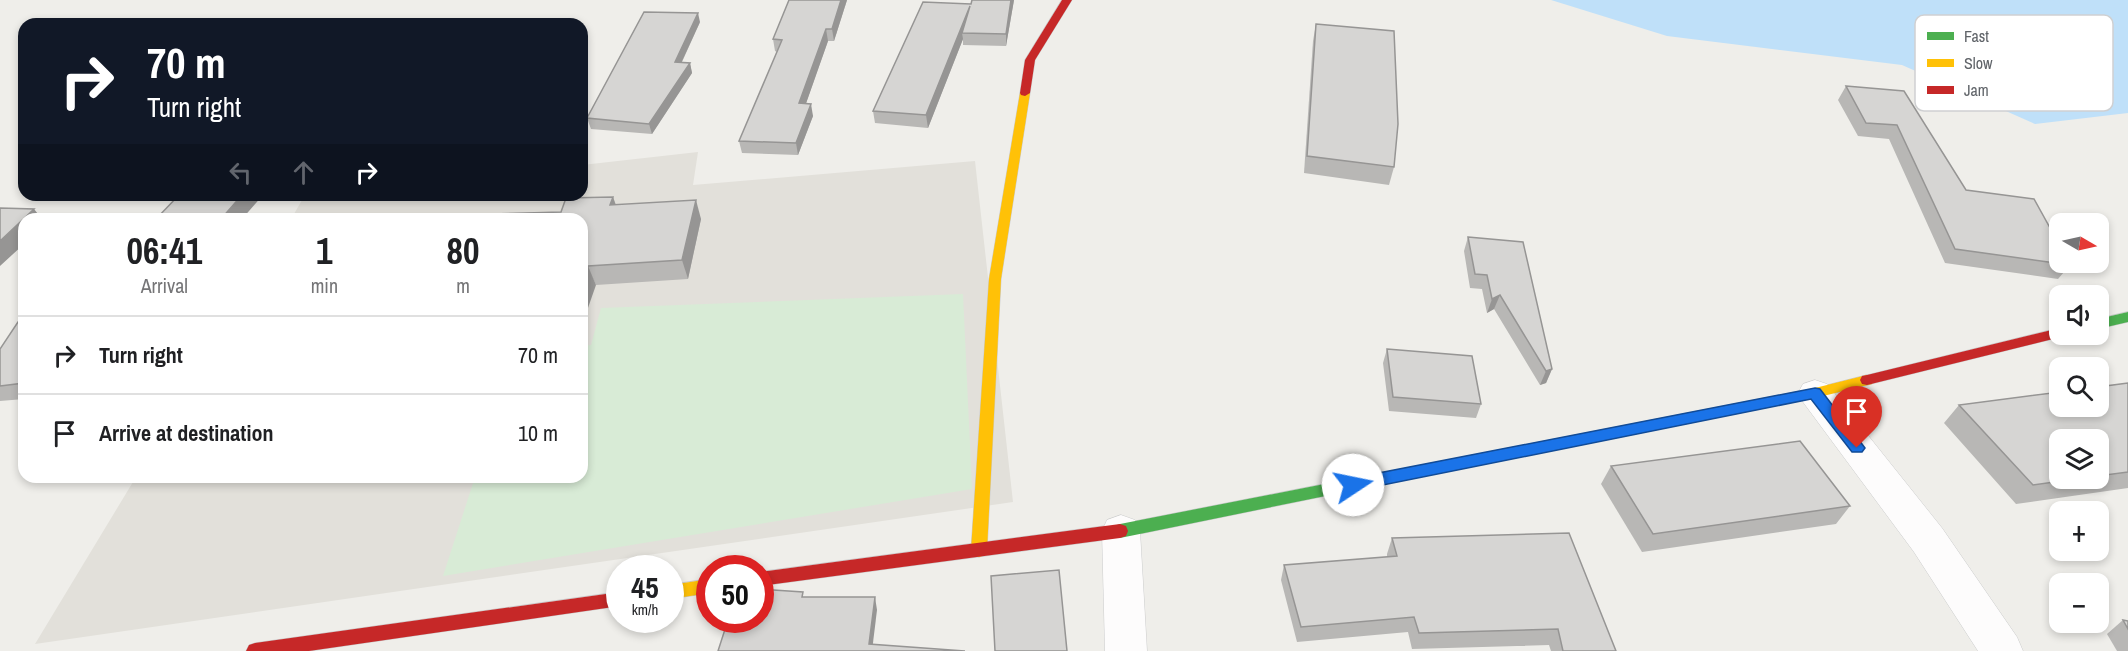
<!DOCTYPE html>
<html lang="en">
<head>
<meta charset="utf-8">
<style>
	:root { --surface:#fff; --page:#f6f6f6; --text:#202124; --muted:#757577; --line:#e0e0e0 }
	body { margin:0; font-family:"Archivo Narrow",sans-serif; background:var(--page); color:var(--text); height:100vh; display:flex; flex-direction:column; font-size:22px; white-space:nowrap }
	* { box-sizing:border-box; margin:0 }
	p { font-size:20px; color:var(--muted) }
	.icon { flex:none; width:33px; height:33px; fill:none; stroke:currentColor; stroke-width:2; stroke-linecap:round; stroke-linejoin:round }
	.map { position:relative; flex:1; overflow:hidden }
	.drawer { position:absolute; left:18px; top:213px; width:570px; height:270px; display:flex; flex-direction:column; background:var(--surface); border-radius:18px; box-shadow:0 3px 9px #0003 }
	.drawer>* { flex:none }
	.banner { position:absolute; left:18px; top:18px; width:570px; height:183px; border-radius:18px; box-shadow:0 3px 9px #0003; background:#111827; color:#fff; overflow:hidden }
	.needle { width:39px; rotate:99deg }
	.fabs { position:absolute; left:2049px; top:213px; display:grid; gap:12px }
	.fabs a { display:grid; place-items:center; width:60px; height:60px; border-radius:12px; background:var(--surface); box-shadow:0 3px 9px #0003; font-size:30px }
	.speed { position:absolute; left:606px; top:555px; display:flex; gap:12px; font-size:30px; font-weight:700; text-align:center }
	.speed>* { display:grid; place-content:center; width:78px; height:78px; border-radius:50%; background:var(--surface); box-shadow:0 3px 9px #0003; line-height:1 }
	.speed small { font-size:15px; font-weight:400 }
	.speed .limit { border:9px solid #d22; background:#fff; color:#111 }
	.pin { position:absolute; display:grid; place-items:center; width:51px; height:51px; color:#fff; margin:-62px -26px; border-radius:50% 50% 50% 0; rotate:-45deg; box-shadow:0 0 6px #0007 }
	.pin .icon { rotate:45deg }
	.me { position:absolute; width:66px; margin:-33px; rotate:79deg; stroke-linejoin:round; filter:drop-shadow(0 0 4px #0008) }
	.turn { display:flex; align-items:center; gap:21px; height:126px; padding:0 30px; font-size:27px }
	.turn .icon { width:78px; height:78px; stroke-width:2.5 }
	.turn b { display:block; font-size:42px; line-height:51px }
	.lanes { display:flex; align-items:center; height:57px; padding:0 30px; background:#0003; justify-content:center; gap:30px; direction:ltr }
	.lanes .off { opacity:.35 }
	.eta { display:flex; justify-content:space-evenly; align-items:center; height:102px; text-align:center }
	.eta b { font-size:36px; font-weight:700; line-height:42px }
	ul { padding:0; list-style:none }
	li { display:flex; align-items:center; gap:18px; height:78px; padding:0 30px; border-top:2px solid var(--line) }
	li div { flex:1 }
	li b { display:block; font-size:22px }
	li em { font-style:normal }
	.map>svg:first-child { display:block }
	.education { fill:#e2e0da }
	.green { fill:#d8ebd6 }
	.water { fill:#bfe0f9 }
	.lines { fill:none; stroke-linecap:round; stroke-linejoin:round }
	.street-casing { stroke:#cbcccc; stroke-width:1 }
	.fast-casing { stroke:#cacacb; stroke-width:1 }
	.slow-casing { stroke:#cacacb; stroke-width:1 }
	.jam-casing { stroke:#cacacb; stroke-width:1 }
	.street { fill:#fdfcfc; fill-rule:evenodd }
	.fast { fill:#4caf50; fill-rule:evenodd }
	.slow { fill:#ffc107; fill-rule:evenodd }
	.jam { fill:#c62828; fill-rule:evenodd }
	.wall { fill:#b8b7b5; fill-rule:evenodd }
	.shaded-wall { fill:#969594 }
	.building { fill:#d6d5d3; stroke:#969594; stroke-width:1.5 }
	.route { fill:#1a73e8; stroke:#114b97; stroke-width:1.5 }
	.key { fill:#fff; stroke:#cfd0d2; stroke-width:1.5 }
	.key-label { font-size:16px; fill:#5f6368 }
</style>
</head>
<body>
<div class="map">
<svg width="2128" height="651" viewBox="0 0 2128 651">
	<rect width="100%" height="100%" fill="#efeeea"/>
	<path class="education" d="M 698,152 L 693,185 L 975,161 L 1013,502 L 35,644 L 136,477 L 582,477 L 582,219 L 291,219 L 305,195 L 582,195 L 582,165 Z"/>
	<path class="green" d="M 963,294 L 972,489 L 443,576 L 475,477 L 582,477 L 582,346 L 591,345 L 601,308 Z"/>
	<path class="water" d="M 1551,0 L 2128,0 L 2128,113 L 2035,124 L 1902,65 L 1667,36 Z"/>
	<g class="lines">
		<g class="street-casing">
			<g id="street">
				<path d="M 1815,380 L 1827,384 L 1942,528 L 2017,637 L 2023,651 L 1978,651 L 1914,552 L 1803,402 L 1798,393 L 1803,384 Z"/>
				<path d="M 1121,515 L 1135,520 L 1140,531 L 1147,651 L 1105,651 L 1102,531 L 1107,520 Z"/>
			</g>
		</g>
		<g class="fast-casing">
			<g id="fast">
				<path d="M 2128,312 L 2128,322 L 2098,329 L 2098,319 Z"/>
				<path d="M 1355,478 L 1360,480 L 1363,484 L 1360,488 L 1355,490 L 1120,538 L 1114,536 L 1112,531 L 1114,526 L 1120,524 Z"/>
			</g>
		</g>
		<g class="slow-casing">
			<g id="slow">
				<path d="M 1025,90 L 1030,93 L 1001,279 L 987,550 L 985,555 L 979,557 L 973,555 L 971,550 L 989,279 L 1020,93 Z"/>
				<path d="M 1867,375 L 1872,376 L 1874,380 L 1872,384 L 1815,398 L 1355,490 L 1350,488 L 1347,484 L 1350,480 L 1355,478 L 1815,388 Z"/>
				<path d="M 710,579 L 710,593 L 670,599 L 670,585 Z"/>
			</g>
		</g>
		<g class="jam-casing">
			<g id="jam">
				<path d="M 1062,0 L 1072,0 L 1035,60 L 1030,93 L 1025,96 L 1021,95 L 1020,93 L 1025,60 Z"/>
				<path d="M 2060,328 L 2060,334 L 2066,334 L 2065,336 L 1867,385 L 1862,384 L 1860,380 L 1862,376 L 1867,375 Z"/>
				<path d="M 1120,524 L 1126,526 L 1128,531 L 1126,536 L 1120,538 L 760,586 L 760,572 Z"/>
				<path d="M 620,592 L 620,606 L 309,651 L 246,651 L 249,645 L 255,643 Z"/>
			</g>
		</g>
		<use href="#street" class="street"/>
		<use href="#fast" class="fast"/>
		<use href="#slow" class="slow"/>
		<use href="#jam" class="jam"/>
	</g>
	<g class="wall">
		<path d="M 789,0 L 847,0 L 834,41 L 828,41 L 806,103 L 813,116 L 798,155 L 742,153 L 739,141 L 777,52 L 775,51 L 773,39 Z"/>
		<path d="M 1014,0 L 1006,46 L 963,45 L 963,39 L 928,128 L 875,123 L 873,111 L 971,4 Z"/>
		<path d="M 700,22 L 682,62 L 690,63 L 692,73 L 652,134 L 591,129 L 587,118 Z"/>
		<path d="M 1316,24 L 1394,167 L 1389,185 L 1304,173 L 1313,41 Z"/>
		<path d="M 1846,86 L 1904,91 L 1966,190 L 2070,265 L 2058,279 L 1945,263 L 1889,139 L 1858,136 L 1838,100 Z"/>
		<path d="M 613,197 L 616,205 L 701,219 L 688,279 L 596,285 L 561,212 Z"/>
		<path d="M 1468,237 L 1552,369 L 1546,383 L 1540,385 L 1494,309 L 1487,313 L 1482,289 L 1470,288 L 1464,251 Z"/>
		<path d="M 24,321 L 24,399 L 0,401 L 0,349 Z"/>
		<path d="M 1387,349 L 1481,404 L 1476,418 L 1389,411 L 1383,363 Z"/>
		<path d="M 2128,383 L 2128,488 L 2016,504 L 1944,423 L 1959,405 ZM 2098,440 L 2098,478 L 2060,478 Z"/>
		<path d="M 1611,466 L 1850,506 L 1836,524 L 1642,552 L 1601,484 Z"/>
		<path d="M 1392,538 L 1616,651 L 1551,651 L 1549,645 L 1412,649 L 1408,632 L 1297,642 L 1281,580 L 1284,565 L 1387,557 L 1387,554 Z"/>
		<path d="M 2123,620 L 2128,621 L 2128,651 L 2117,651 L 2107,634 Z"/>
	</g>
	<g class="shaded-wall">
		<path d="M 841,0 L 847,0 L 834,41 L 832,29 Z"/>
		<path d="M 1011,0 L 1014,0 L 1006,46 L 1006,34 Z"/>
		<path d="M 970,6 L 962,33 L 963,39 L 928,128 L 926,115 Z"/>
		<path d="M 698,13 L 700,22 L 677,72 L 675,62 Z"/>
		<path d="M 826,29 L 828,41 L 802,115 L 799,103 Z"/>
		<path d="M 690,63 L 692,73 L 652,134 L 649,124 Z"/>
		<path d="M 811,104 L 813,116 L 798,155 L 796,143 Z"/>
		<path d="M 242,195 L 263,195 L 242,219 L 221,219 Z"/>
		<path d="M 613,197 L 619,215 L 610,205 Z"/>
		<path d="M 696,200 L 701,219 L 688,279 L 682,260 Z"/>
		<path d="M 34,209 L 42,219 L 24,219 L 24,244 L 0,266 L 0,241 Z"/>
		<path d="M 588,266 L 596,285 L 582,325 L 582,284 Z"/>
		<path d="M 1500,295 L 1494,309 L 1487,313 L 1492,299 Z"/>
		<path d="M 1552,369 L 1546,383 L 1540,385 L 1546,371 Z"/>
		<path d="M 875,597 L 877,610 L 872,651 L 869,644 Z"/>
	</g>
	<g class="building">
		<path d="M 789,0 L 841,0 L 832,29 L 826,29 L 799,103 L 811,104 L 796,143 L 739,141 L 782,40 L 773,39 Z"/>
		<path d="M 972,0 L 1011,0 L 1006,34 L 962,33 L 970,6 L 926,115 L 873,111 L 923,2 L 971,4 Z"/>
		<path d="M 644,12 L 698,13 L 675,62 L 690,63 L 649,124 L 587,118 Z"/>
		<path d="M 1316,24 L 1394,31 L 1398,124 L 1394,167 L 1307,156 Z"/>
		<path d="M 1846,86 L 1904,91 L 1966,190 L 2034,199 L 2060,246 L 2060,262 L 2069,262 L 2070,265 L 1955,249 L 1897,125 L 1866,123 Z"/>
		<path d="M 179,195 L 242,195 L 221,219 L 156,219 Z"/>
		<path d="M 613,197 L 610,205 L 696,200 L 682,260 L 588,266 L 582,284 L 582,219 L 302,219 L 561,212 L 566,198 Z"/>
		<path d="M 0,208 L 34,209 L 0,241 Z"/>
		<path d="M 1468,237 L 1523,242 L 1552,369 L 1546,371 L 1500,295 L 1492,299 L 1487,275 L 1475,274 Z"/>
		<path d="M 24,321 L 24,383 L 0,386 L 0,349 L 18,322 Z"/>
		<path d="M 1387,349 L 1472,356 L 1481,404 L 1393,397 Z"/>
		<path d="M 2128,383 L 2128,472 L 2098,476 L 2098,440 L 2060,440 L 2060,478 L 2083,478 L 2033,485 L 1959,405 L 2060,392 L 2060,406 L 2098,406 L 2098,387 Z"/>
		<path d="M 1800,441 L 1850,506 L 1653,534 L 1611,466 Z"/>
		<path d="M 1569,533 L 1616,651 L 1563,651 L 1558,629 L 1419,633 L 1414,617 L 1301,627 L 1284,565 L 1397,556 L 1392,538 Z"/>
		<path d="M 1059,570 L 1067,651 L 995,651 L 991,576 Z"/>
		<path d="M 760,589 L 803,592 L 802,597 L 875,597 L 869,644 L 965,651 L 718,651 L 728,620 L 760,620 Z"/>
		<path d="M 2123,620 L 2128,621 L 2128,629 Z"/>
	</g>
	<path class="route" d="M 1815,388 L 1820,389 L 1862,444 L 1865,448 L 1862,452 L 1852,452 L 1811,399 L 1353,491 L 1345,485 L 1353,478 Z"/>
	<rect x="1915" y="15" width="198" height="96" rx="9" class="key"/>
	<rect x="1927" y="32" width="27" height="8" fill="#4caf50"/>
	<rect x="1927" y="59" width="27" height="8" fill="#ffc107"/>
	<rect x="1927" y="86" width="27" height="8" fill="#c62828"/>
	<g class="key-label">
		<text x="1964" y="42">Fast</text>
		<text x="1964" y="69">Slow</text>
		<text x="1964" y="96">Jam</text>
	</g>
</svg>
<div class="fabs">
<a><svg class="needle" viewBox="-14 -14 28 28"><path d="M0-13l5 13h-10z" fill="#e53935"/><path d="M0 13l5-13h-10z" fill="#757577"/></svg></a>
<a><svg class="icon" aria-label="sound" viewBox="0 0 24 24"><path d="M4 9h4l5-4v14l-5-4H4zM17 9q2 3 0 6"/></svg></a>
<a><svg class="icon" aria-label="search" viewBox="0 0 24 24"><circle cx="10" cy="10" r="6"/><path d="M15 15l6 6"/></svg></a>
<a><svg class="icon" aria-label="layers" viewBox="0 0 24 24"><path d="M12 4l9 5-9 5-9-5zM3 14l9 5 9-5"/></svg></a>
<a>+</a>
<a>−</a>
</div>
<div class="speed"><div>45<small>km/h</small></div><div class="limit">50</div></div>
<div class="pin" style="left:1857px;top:448px;background:#d93025"><svg class="icon" aria-label="arrive" viewBox="0 0 24 24"><path d="M6 21V4h12l-3 4 3 4H6"/></svg></div>
<svg class="me" style="left:1353px;top:485px" viewBox="-20 -20 40 40"><circle r="19" fill="#fff"/><path d="M0-13L10 11 0 6-10 11z" fill="#1a73e8"/></svg>
<div class="banner">
<div class="turn"><svg class="icon" aria-label="right" viewBox="0 0 24 24"><path d="M7 20v-9h11M14 6l5 5-5 5"/></svg><div><b>70 m</b>Turn right</div></div>
<div class="lanes"><svg class="icon off" aria-label="left" viewBox="0 0 24 24"><path d="M17 20v-9H6M10 6l-5 5 5 5"/></svg><svg class="icon off" aria-label="ahead" viewBox="0 0 24 24"><path d="M12 20V5M6 11l6-6 6 6"/></svg><svg class="icon" aria-label="right" viewBox="0 0 24 24"><path d="M7 20v-9h11M14 6l5 5-5 5"/></svg></div>
</div>
<section class="drawer">
<div class="eta">
<div><b>06:41</b><p>Arrival</p></div>
<div><b>1</b><p>min</p></div>
<div><b>80</b><p>m</p></div>
</div>
<ul>
<li><svg class="icon" aria-label="right" viewBox="0 0 24 24"><path d="M7 20v-9h11M14 6l5 5-5 5"/></svg><div><b>Turn right</b></div><em>70 m</em></li>
<li><svg class="icon" aria-label="arrive" viewBox="0 0 24 24"><path d="M6 21V4h12l-3 4 3 4H6"/></svg><div><b>Arrive at destination</b></div><em>10 m</em></li>
</ul>
</section>
</div>
</body>
</html>
